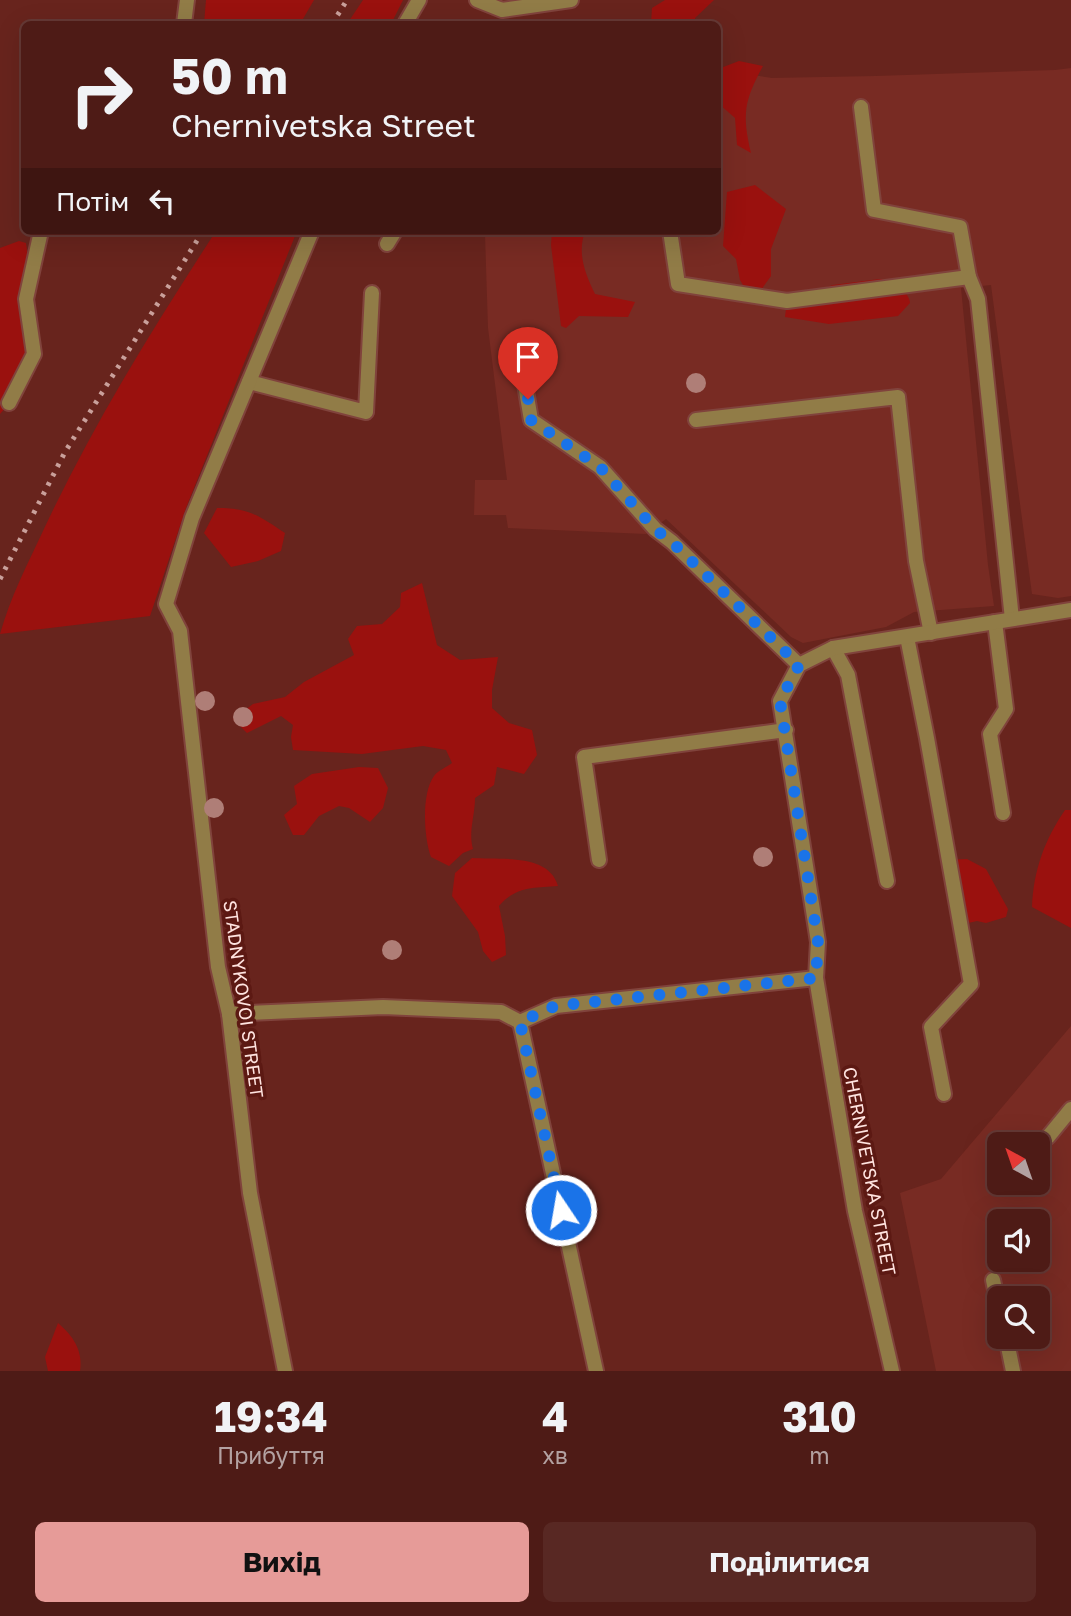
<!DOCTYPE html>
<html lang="uk">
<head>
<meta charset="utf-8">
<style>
	:root { --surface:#4e1b16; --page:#582823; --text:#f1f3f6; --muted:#b3a1a1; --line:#653935; --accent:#e69b98 }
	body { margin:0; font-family:"Golos Text",sans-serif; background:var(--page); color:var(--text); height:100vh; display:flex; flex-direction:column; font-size:26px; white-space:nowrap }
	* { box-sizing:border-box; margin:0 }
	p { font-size:23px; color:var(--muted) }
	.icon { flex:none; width:38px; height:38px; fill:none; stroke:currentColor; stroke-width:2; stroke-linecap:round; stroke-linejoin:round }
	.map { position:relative; height:1371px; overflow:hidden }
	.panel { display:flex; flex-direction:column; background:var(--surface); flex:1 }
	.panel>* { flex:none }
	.guide { position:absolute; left:21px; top:21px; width:700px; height:214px; border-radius:10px; box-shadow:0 7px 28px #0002,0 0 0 2px var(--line); background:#4e1b16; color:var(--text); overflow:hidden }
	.needle { width:46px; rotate:320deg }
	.controls { position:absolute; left:987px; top:1132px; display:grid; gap:14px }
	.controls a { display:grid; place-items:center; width:63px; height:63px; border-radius:10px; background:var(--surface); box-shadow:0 7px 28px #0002,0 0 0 2px var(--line); font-size:35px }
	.pin { position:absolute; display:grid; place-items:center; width:60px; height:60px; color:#fff; margin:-72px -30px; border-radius:50% 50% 50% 0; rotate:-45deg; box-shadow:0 0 7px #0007 }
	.pin .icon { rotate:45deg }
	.me { position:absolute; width:77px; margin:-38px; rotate:348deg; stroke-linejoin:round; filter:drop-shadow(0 0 5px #0008) }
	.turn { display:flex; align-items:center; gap:24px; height:147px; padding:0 35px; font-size:32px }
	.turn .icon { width:91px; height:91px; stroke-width:2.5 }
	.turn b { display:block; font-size:49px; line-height:60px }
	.then { display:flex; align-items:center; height:66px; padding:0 35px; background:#0003; gap:14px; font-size:26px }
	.eta { display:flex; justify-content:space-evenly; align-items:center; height:119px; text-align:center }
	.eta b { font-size:42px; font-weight:700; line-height:49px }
	.button { display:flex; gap:14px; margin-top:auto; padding:14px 35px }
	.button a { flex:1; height:80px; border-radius:10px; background:var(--accent); color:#111; font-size:28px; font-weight:700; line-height:80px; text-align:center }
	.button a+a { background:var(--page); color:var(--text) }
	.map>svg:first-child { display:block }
	.built { fill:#782b23; fill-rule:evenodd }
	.green { fill:#9a110e }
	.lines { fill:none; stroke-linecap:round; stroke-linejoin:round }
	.service-casing { stroke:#80433c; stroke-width:18 }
	.minor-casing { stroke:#80433c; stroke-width:18 }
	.service { stroke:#917c47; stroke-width:14 }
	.minor { stroke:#917c47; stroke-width:14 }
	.rail { stroke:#c9a09b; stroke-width:5; stroke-dasharray:3.5 7; stroke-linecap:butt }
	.tree { fill:#af7e77 }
	.route { stroke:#1a73e8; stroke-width:12; stroke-dasharray:0 21.6 }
	.labels { text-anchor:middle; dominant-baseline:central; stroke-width:7; stroke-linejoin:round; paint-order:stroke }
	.street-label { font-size:18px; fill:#ffe4e0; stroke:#5c1913 }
</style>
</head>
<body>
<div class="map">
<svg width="1071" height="1371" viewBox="0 0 1071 1371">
	<rect width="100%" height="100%" fill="#68241d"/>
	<g class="built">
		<path d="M 1071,68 L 1071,596 L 1058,598 L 1032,594 L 991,285 L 961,288 L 988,565 L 994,606 L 914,612 L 886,627 L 803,643 L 791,637 L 666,519 L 646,534 L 508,528 L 506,515 L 474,515 L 475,480 L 507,480 L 488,328 L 485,234 L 518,231 L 718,231 L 718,77 L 747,74 L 772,78 L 876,76 L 1055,70 Z"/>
		<path d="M 1071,1026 L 1071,1371 L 936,1371 L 900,1193 L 941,1179 ZM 999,1144 L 1038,1144 L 1038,1183 L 999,1183 ZM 999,1222 L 1038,1222 L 1038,1260 L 999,1260 ZM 999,1298 L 1038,1298 L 1038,1337 L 999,1337 Z"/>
	</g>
	<g class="green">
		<path d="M 206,0 L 314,0 L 300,24 L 204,24 Z"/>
		<path d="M 363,0 L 403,0 L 391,24 L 347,24 Z"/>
		<path d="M 665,0 L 714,0 L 695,18 L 696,24 L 651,24 L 652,8 Z"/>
		<path d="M 739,61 L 763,66 C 744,101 742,114 751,153 L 737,145 L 735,118 L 718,103 L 718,69 Z"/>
		<path d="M 755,185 L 786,209 L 771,249 L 771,276 L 761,290 L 746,290 L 740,280 L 736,259 L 723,246 L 727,192 Z"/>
		<path d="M 216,231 L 297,231 L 186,508 L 150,616 L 0,634 C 10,598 27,565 43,531 C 92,426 153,328 216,231 Z"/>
		<path d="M 552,231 L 585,231 C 577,254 585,273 595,294 L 635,302 L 628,317 L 579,316 L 566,328 L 561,326 L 551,245 Z"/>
		<path d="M 19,241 L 26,243 L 40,346 L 29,380 L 0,414 L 0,248 Z"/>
		<path d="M 880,279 C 892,280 909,291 910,303 L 898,316 L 829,324 L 785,317 L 787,301 L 833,285 Z"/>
		<path d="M 217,508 C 249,508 258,515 285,533 L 281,551 L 258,561 L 231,567 L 204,533 Z"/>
		<path d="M 422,583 L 437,645 L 460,660 L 498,657 L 492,690 L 492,708 L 509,723 L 532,730 L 537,755 L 524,774 L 497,767 L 494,785 L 475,798 C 475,816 468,832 473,849 L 463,853 L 449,866 L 431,857 C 424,838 421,794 434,776 C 437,771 447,767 452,763 L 446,750 L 423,746 L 362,754 L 293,750 L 291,737 L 293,725 L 281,716 L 247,733 L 233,719 L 253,704 L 285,697 L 304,682 L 354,655 L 348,639 L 357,626 L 382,624 L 400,607 L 401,593 Z"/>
		<path d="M 359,767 L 378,768 L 388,788 L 383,808 L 370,822 L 349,808 L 339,806 L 319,816 L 304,835 L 293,835 L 284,815 L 297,804 L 294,786 L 312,774 Z"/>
		<path d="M 1065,810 L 1071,810 L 1071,928 L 1032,907 C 1033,871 1045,839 1065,810 Z"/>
		<path d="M 472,858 C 500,860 549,853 558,886 C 534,888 516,886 499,906 L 505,936 L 506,955 L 492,962 L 483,951 L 478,932 L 452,896 L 455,873 Z"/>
		<path d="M 967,859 L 986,869 L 1008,909 L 1006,917 L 986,923 L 977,921 L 968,923 C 951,900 940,890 944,860 Z"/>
		<path d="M 58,1323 C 73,1336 83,1350 80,1371 L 48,1371 L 45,1357 Z"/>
	</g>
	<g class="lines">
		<g class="service-casing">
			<g id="service">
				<path d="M 861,107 L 874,210 L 960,227 L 969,277"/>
				<path d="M 670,231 L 678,284 L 787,301 L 969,277 L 978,299 L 1012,619"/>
				<path d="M 387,244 L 395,231"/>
				<path d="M 520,355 L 531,420 L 600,467 L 655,529 L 672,542 L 799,665"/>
				<path d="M 249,382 L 366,412 L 372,293"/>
				<path d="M 696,420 L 898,397 L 916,561 L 931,633"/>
				<path d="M 995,622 L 1006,709 L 990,734 L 1003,813"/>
				<path d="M 907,637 L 927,738 L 971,984 L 931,1027 L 944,1094"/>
				<path d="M 833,648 L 848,675 L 887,881"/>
				<path d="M 599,860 L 584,757 L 786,730"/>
				<path d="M 229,1014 L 383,1007 L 501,1012 L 520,1022"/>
				<path d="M 1048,1137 L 1071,1109"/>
				<path d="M 993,1280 L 999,1308"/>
				<path d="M 1006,1337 L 1013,1371"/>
			</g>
		</g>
		<g class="minor-casing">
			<g id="minor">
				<path d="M 477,0 L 502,10 L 571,0"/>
				<path d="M 184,24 L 187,0"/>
				<path d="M 405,24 L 419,0"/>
				<path d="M 9,403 L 34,354 L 26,299 L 41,231"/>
				<path d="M 816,978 L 818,942 L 780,701 L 799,665 L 833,648 L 1071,610"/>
				<path d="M 285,1371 L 250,1193 L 229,1014 L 218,967 L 180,631 L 166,604 L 192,518 L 312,231"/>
				<path d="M 596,1371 L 520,1022 L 556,1006 L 816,978 L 855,1211 L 892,1371"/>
			</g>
		</g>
		<use href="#service" class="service"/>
		<use href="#minor" class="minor"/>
		<g class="rail">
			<path d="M 332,24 L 347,0"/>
			<path d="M 0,579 L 65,452 L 203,231"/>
		</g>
	</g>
	<g class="tree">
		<circle cx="696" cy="383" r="10"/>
		<circle cx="205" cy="701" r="10"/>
		<circle cx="243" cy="717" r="10"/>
		<circle cx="214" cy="808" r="10"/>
		<circle cx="763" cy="857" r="10"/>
		<circle cx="392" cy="950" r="10"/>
	</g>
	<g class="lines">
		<path class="route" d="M 528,399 L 531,420 L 600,467 L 655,529 L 672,542 L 799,665 L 780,701 L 818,942 L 816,978 L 555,1006 L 520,1022 L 561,1210"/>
	</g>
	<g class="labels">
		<g class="street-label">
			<text transform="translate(244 999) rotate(82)">STADNYKOVOI STREET</text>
			<text transform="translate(870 1171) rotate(79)">CHERNIVETSKA STREET</text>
		</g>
	</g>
</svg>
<div class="controls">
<a><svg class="needle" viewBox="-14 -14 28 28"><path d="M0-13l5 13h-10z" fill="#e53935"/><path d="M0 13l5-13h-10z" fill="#b3a1a1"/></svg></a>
<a><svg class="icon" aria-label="sound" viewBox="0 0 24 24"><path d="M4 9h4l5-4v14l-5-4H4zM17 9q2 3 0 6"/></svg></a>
<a><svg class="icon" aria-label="search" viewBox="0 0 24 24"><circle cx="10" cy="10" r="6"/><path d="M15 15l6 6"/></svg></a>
</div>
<div class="pin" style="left:528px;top:399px;background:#d93025"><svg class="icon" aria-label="arrive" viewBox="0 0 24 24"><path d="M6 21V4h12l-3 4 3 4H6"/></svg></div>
<svg class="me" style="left:561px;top:1210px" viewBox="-20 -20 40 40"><circle r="17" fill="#1a73e8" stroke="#fff" stroke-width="3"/><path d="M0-11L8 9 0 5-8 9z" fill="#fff"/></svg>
<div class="guide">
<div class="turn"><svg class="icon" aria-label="right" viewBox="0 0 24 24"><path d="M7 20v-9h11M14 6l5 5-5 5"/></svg><div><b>50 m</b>Chernivetska Street</div></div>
<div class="then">Потім<svg class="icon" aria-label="left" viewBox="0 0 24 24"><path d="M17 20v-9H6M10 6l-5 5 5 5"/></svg></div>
</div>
</div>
<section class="panel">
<div class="eta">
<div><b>19:34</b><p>Прибуття</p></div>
<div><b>4</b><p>хв</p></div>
<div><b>310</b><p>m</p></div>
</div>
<div class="button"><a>Вихід</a><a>Поділитися</a></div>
</section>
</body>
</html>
